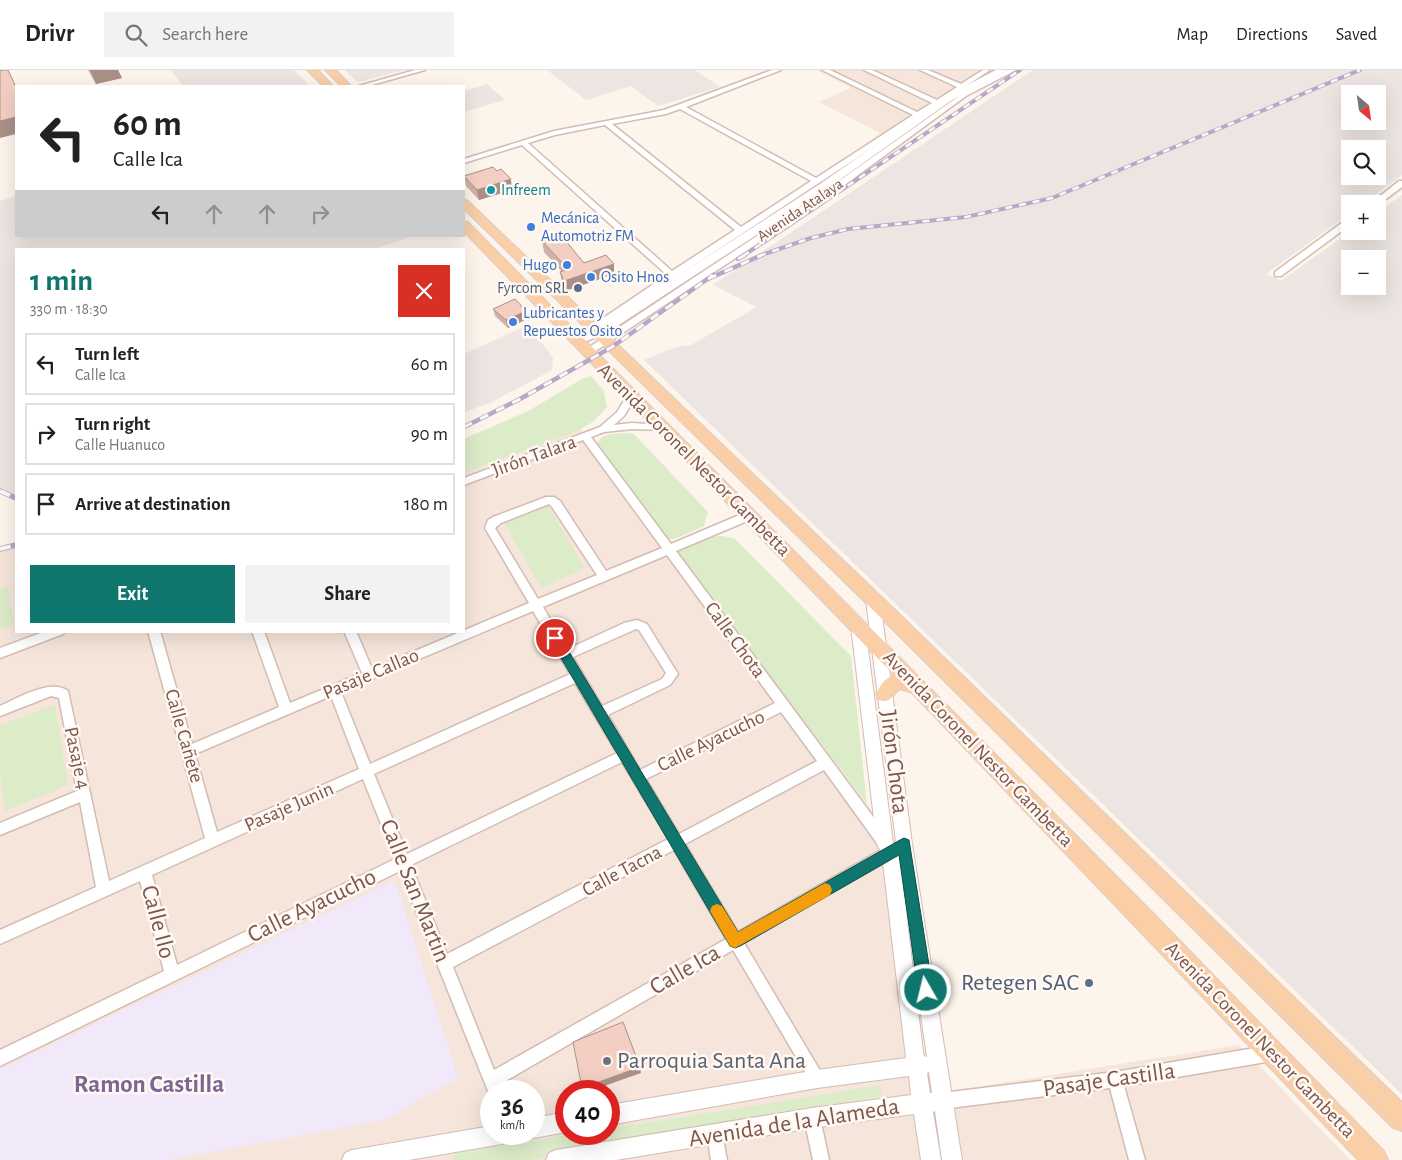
<!DOCTYPE html>
<html lang="en">
<head>
<meta charset="utf-8">
<style>
	:root { --surface:#fff; --page:#f2f2f2; --text:#222; --muted:#767676; --line:#e0e0e0; --accent:#0f766e }
	body { margin:0; font-family:"Alegreya Sans",sans-serif; background:var(--page); color:var(--text); height:100vh; display:flex; flex-direction:column; font-size:19px; white-space:nowrap }
	* { box-sizing:border-box; margin:0 }
	p { font-size:16px; color:var(--muted) }
	.icon { flex:none; width:28px; height:28px; fill:none; stroke:currentColor; stroke-width:2; stroke-linecap:round; stroke-linejoin:round }
	.map { position:relative; flex:1; overflow:hidden }
	.drawer { position:absolute; left:15px; top:178px; width:450px; height:385px; display:flex; flex-direction:column; background:var(--surface); border-radius:0px; box-shadow:0 5px 20px #0002 }
	.drawer>* { flex:none }
	.top-card { position:absolute; left:15px; top:15px; width:450px; height:152px; border-radius:0px; box-shadow:0 5px 20px #0002; background:#fff; color:var(--text); overflow:hidden }
	.needle { width:32px; rotate:151deg }
	.buttons { position:absolute; left:1341px; top:15px; display:grid; gap:10px }
	.buttons a { display:grid; place-items:center; width:45px; height:45px; border-radius:0px; background:var(--surface); box-shadow:0 5px 20px #0002; font-size:25px }
	.speed { position:absolute; left:480px; top:1010px; display:flex; gap:10px; font-size:25px; font-weight:700; text-align:center }
	.speed>* { display:grid; place-content:center; width:65px; height:65px; border-radius:50%; background:var(--surface); box-shadow:0 5px 20px #0002; line-height:1 }
	.speed small { font-size:12px; font-weight:400 }
	.speed .limit { border:8px solid #d22; background:#fff; color:#111 }
	.pin { position:absolute; display:grid; place-items:center; width:42px; height:42px; color:#fff; margin:-21px; border:2px solid #fff; border-radius:50%; box-shadow:0 1px 5px #0007 }
	.me { position:absolute; width:55px; margin:-28px; rotate:352deg; stroke-linejoin:round; filter:drop-shadow(0 0 4px #0008) }
	.turn { display:flex; align-items:center; gap:18px; height:105px; padding:0 15px; font-size:22px }
	.turn .icon { width:65px; height:65px; stroke-width:2.5 }
	.turn b { display:block; font-size:35px; line-height:42px }
	.lanes { display:flex; align-items:center; height:48px; padding:0 15px; background:#0003; justify-content:center; gap:25px; direction:ltr }
	.lanes .off { opacity:.35 }
	.round { display:grid; place-items:center; flex:none; width:52px; height:52px; border-radius:0px; background:var(--page) }
	.summary { display:flex; align-items:center; justify-content:space-between; height:85px; padding:0 15px }
	h1 { font-size:30px; font-weight:700; line-height:38px; color:var(--accent) }
	.button { display:flex; gap:10px; margin-top:auto; padding:10px 15px }
	.button a { flex:1; height:58px; border-radius:0px; background:var(--accent); color:#fff; font-size:20px; font-weight:700; line-height:58px; text-align:center }
	.button a+a { background:var(--page); color:var(--text) }
	ul { padding:0; list-style:none }
	li { display:flex; align-items:center; gap:15px; height:62px; margin:0 10px 8px; padding:0 5px; border:2px solid var(--line); border-radius:0px }
	li div { flex:1 }
	li b { display:block; font-size:19px }
	li em { font-style:normal }
	header { display:flex; align-items:center; gap:30px; box-sizing:border-box; height:70px; padding:0 25px; background:var(--surface); border-bottom:1px solid var(--line) }
	header strong { font-size:24px }
	nav { display:flex; gap:28px; margin-inline-start:auto; font-size:18px }
	.search { width:350px; height:45px; background:var(--page); display:flex; align-items:center; gap:12px; box-sizing:border-box; padding:0 18px; border-radius:0px; color:var(--muted); font-size:19px }
	.map>svg:first-child { display:block }
	.residential { fill:#f5e5da; fill-rule:evenodd }
	.industrial { fill:#ede5e1; fill-rule:evenodd }
	.education { fill:#f1e8fa }
	.green { fill:#dcecc9 }
	.lines { fill:none; stroke-linecap:round; stroke-linejoin:round }
	.minor-casing { stroke:#d3bcb3; stroke-width:3 }
	.tertiary-casing { stroke:#d3bcb3; stroke-width:2 }
	.secondary-casing { stroke:#d8bdb3; stroke-width:3 }
	.primary-casing { stroke:#dad0cd; stroke-width:2 }
	.minor { fill:#fff; fill-rule:evenodd }
	.tertiary { fill:#fff; fill-rule:evenodd }
	.secondary { fill:#fff; fill-rule:evenodd }
	.primary { fill:#facea6; fill-rule:evenodd }
	.rail-far2-casing { stroke:#b5a8c9; stroke-width:4 }
	.rail-far1-casing { stroke:#b5a8c9; stroke-width:4.5 }
	.rail-casing { stroke:#b5a8c9; stroke-width:5.5 }
	.rail-far2 { stroke:#fff8f3; stroke-width:2.5; stroke-dasharray:7; stroke-linecap:butt }
	.rail-far1 { stroke:#fff8f3; stroke-width:3; stroke-dasharray:9; stroke-linecap:butt }
	.rail { stroke:#fff8f3; stroke-width:4; stroke-dasharray:11; stroke-linecap:butt }
	.wall { fill:#d1b2a8 }
	.shaded-wall { fill:#aa9188 }
	.building { fill:#f3cfc3; stroke:#aa9188 }
	.route { fill:#0f766e; stroke:#0a4d48 }
	.slow { fill:#f59e0b }
	.culture-dot { fill:#0f9aa8; stroke:#fff8f3; stroke-width:2 }
	.shop-dot { fill:#3f7fe0; stroke:#fff8f3; stroke-width:2 }
	.service-dot { fill:#5c6f8a; stroke:#fff8f3; stroke-width:2 }
	.worship-dot { fill:#6b7280; stroke:#fff8f3; stroke-width:2 }
	.labels { text-anchor:middle; dominant-baseline:central; stroke-width:5; stroke-linejoin:round; paint-order:stroke }
	.far-culture-label { font-size:16px; fill:#0d838f; stroke:#fff8f3; text-anchor:start }
	.far-street-label { font-size:16px; fill:#7a564d; stroke:#fff8f3 }
	.far-shop-label { font-size:16px; fill:#366cbe; stroke:#fff8f3; text-anchor:start }
	.far-service-label { font-size:16px; fill:#4e5e75; stroke:#fff8f3; text-anchor:end }
	.street-label { font-size:20px; fill:#7a564d; stroke:#fff8f3 }
	.near-street-label { font-size:24px; fill:#7a564d; stroke:#fff8f3 }
	.near-service-label { font-size:24px; fill:#4e5e75; stroke:#fff8f3; text-anchor:end }
	.near-worship-label { font-size:24px; fill:#5b616d; stroke:#fff8f3; text-anchor:start }
	.near-neighbourhood-label { font-size:25px; font-weight:bold; fill:#7d6695; stroke:#fff8f3 }
</style>
</head>
<body>
<header>
<strong>Drivr</strong>
<div class="search"><svg class="icon" aria-label="search" viewBox="0 0 24 24"><circle cx="10" cy="10" r="6"/><path d="M15 15l6 6"/></svg>Search here</div>
<nav><a>Map</a><a>Directions</a><a>Saved</a></nav>
</header>
<div class="map">
<svg width="1402" height="1090" viewBox="0 0 1402 1090">
	<rect width="100%" height="100%" fill="#fdf4ec"/>
	<g class="residential">
		<path d="M 817,0 L 1007,0 L 944,36 L 894,70 L 819,32 L 851,18 Z"/>
		<path d="M 578,356 L 892,768 L 923,1009 L 945,1022 L 1239,975 L 1350,1090 L 0,1090 L 0,476 L 16,476 L 16,561 L 464,561 L 464,398 ZM 491,1021 L 534,1021 L 534,1064 L 491,1064 ZM 566,1021 L 609,1021 L 609,1064 L 566,1064 Z"/>
	</g>
	<g class="industrial">
		<path d="M 171,0 L 294,0 L 310,16 L 183,16 Z"/>
		<path d="M 345,0 L 404,0 L 358,12 Z"/>
		<path d="M 547,0 L 695,0 L 720,17 L 658,36 L 631,16 L 586,30 Z"/>
		<path d="M 1033,0 L 1402,0 L 1402,105 L 1362,134 L 1350,134 L 1350,143 L 1266,204 L 1281,211 L 1351,161 L 1378,161 L 1378,142 L 1402,125 L 1402,1024 L 644,290 L 676,277 L 691,275 L 757,237 L 713,215 ZM 1350,24 L 1378,24 L 1378,51 L 1350,51 ZM 1350,79 L 1378,79 L 1378,106 L 1350,106 ZM 1350,189 L 1378,189 L 1378,216 L 1350,216 Z"/>
		<path d="M 487,14 L 505,30 L 464,42 L 464,21 Z"/>
		<path d="M 16,126 L 16,166 L 285,166 L 287,168 L 293,166 L 413,166 L 375,179 L 16,179 L 16,423 L 0,423 L 0,131 Z"/>
		<path d="M 528,255 L 553,288 L 552,300 L 490,333 L 464,342 L 464,284 Z"/>
	</g>
	<path class="education" d="M 395,810 L 458,1008 L 385,1050 L 170,1090 L 0,1090 L 0,999 Z"/>
	<g class="green">
		<path d="M 591,306 L 604,321 L 607,337 L 593,352 L 575,362 L 464,403 L 464,369 L 530,340 L 582,309 Z"/>
		<path d="M 627,363 L 634,364 L 708,442 L 704,456 L 675,469 L 667,469 L 597,375 C 600,362 616,364 627,363 Z"/>
		<path d="M 547,435 L 585,498 L 541,518 L 504,452 Z"/>
		<path d="M 712,466 L 723,466 L 735,469 L 851,586 L 867,734 L 678,486 L 678,482 Z"/>
		<path d="M 8,516 L 14,554 L 0,560 L 0,518 Z"/>
		<path d="M 55,635 L 68,715 L 5,741 L 0,704 L 0,655 Z"/>
		<path d="M 881,1015 L 881,1026 L 531,1090 L 454,1090 L 455,1083 L 576,1064 L 609,1064 L 609,1059 Z"/>
	</g>
	<g class="lines">
		<g class="minor-casing">
			<g id="minor">
				<path d="M 415,0 L 425,0 L 368,16 L 359,16 Z"/>
				<path d="M 772,0 L 781,0 L 686,37 L 816,108 L 913,45 L 822,0 L 830,0 L 917,42 L 932,33 L 864,0 L 872,0 L 937,30 L 957,17 L 920,0 L 928,0 L 961,14 L 983,0 L 990,0 L 593,262 L 589,259 L 590,257 L 667,205 L 522,75 L 464,93 L 464,89 L 554,61 L 664,40 ZM 680,39 L 811,111 L 741,157 L 612,54 L 666,44 ZM 605,55 L 735,160 L 672,201 L 528,73 L 555,65 Z"/>
				<path d="M 1008,0 L 1016,0 L 966,26 L 835,122 L 591,284 L 585,284 L 585,280 L 829,118 L 962,24 Z"/>
				<path d="M 1399,111 L 1402,111 L 1402,117 L 1378,135 L 1370,134 Z"/>
				<path d="M 1347,149 L 1350,149 L 1350,155 L 1281,206 L 1275,206 L 1275,202 Z"/>
				<path d="M 631,323 L 636,326 L 624,346 L 614,355 L 632,353 L 662,355 L 665,356 L 665,360 L 632,359 L 604,362 L 591,367 L 671,474 L 744,443 L 752,443 L 753,446 L 752,449 L 676,481 L 889,768 L 891,772 L 889,776 L 894,774 L 899,776 L 901,780 L 899,784 L 744,873 L 822,1004 L 825,1009 L 822,1014 L 817,1017 L 812,1014 L 733,880 L 500,1014 L 503,1021 L 491,1021 L 491,1027 L 490,1026 L 400,801 L 0,996 L 0,980 L 164,901 L 140,811 L 0,874 L 0,860 L 96,817 L 80,732 L 0,765 L 0,753 L 77,721 L 59,628 L 51,626 L 0,646 L 0,636 C 18,628 51,608 68,621 L 109,811 L 205,768 L 148,561 L 160,561 L 192,674 L 279,637 L 252,561 L 264,561 L 290,633 L 362,603 L 344,561 L 356,561 L 372,599 L 529,533 L 485,458 L 488,450 L 493,447 L 546,427 L 554,427 L 560,431 L 606,501 L 662,478 L 583,370 L 464,415 L 464,408 L 600,357 L 617,342 L 628,324 ZM 549,434 L 552,437 L 597,505 L 538,529 L 495,458 L 501,453 ZM 667,485 L 775,633 L 640,700 L 608,645 L 670,615 L 678,604 L 647,554 L 637,550 L 624,553 L 568,579 L 543,537 ZM 533,541 L 570,604 L 370,694 L 341,622 ZM 636,559 L 639,560 L 666,603 L 662,609 L 602,636 L 573,587 ZM 575,613 L 617,683 L 407,784 L 374,704 ZM 331,626 L 359,699 L 217,762 L 195,684 ZM 781,642 L 817,691 L 679,764 L 646,709 ZM 622,692 L 668,769 L 447,884 L 411,795 ZM 824,700 L 879,776 L 886,777 L 738,862 L 685,774 ZM 363,709 L 395,789 L 177,895 L 152,805 ZM 674,780 L 726,869 L 494,1000 L 453,897 Z"/>
				<path d="M 46,561 L 65,561 L 63,564 L 0,588 L 0,578 Z"/>
				<path d="M 1272,975 L 1277,978 L 1280,983 L 1277,988 L 1272,991 L 1124,1016 L 1145,1090 L 1129,1090 L 1110,1018 L 942,1039 L 936,1037 L 934,1031 L 936,1025 L 942,1023 L 1115,1002 Z"/>
				<path d="M 812,1040 L 818,1042 L 820,1048 L 829,1090 L 813,1090 L 804,1048 L 806,1042 Z"/>
				<path d="M 715,1056 L 721,1058 L 727,1090 L 711,1090 L 707,1064 L 709,1058 Z"/>
			</g>
		</g>
		<g class="tertiary-casing">
			<g id="tertiary">
				<path d="M 873,525 L 878,526 L 880,530 L 912,774 L 962,1090 L 942,1090 L 935,1041 L 933,1042 L 941,1090 L 921,1090 L 914,1044 L 812,1058 L 616,1090 L 546,1090 L 549,1083 L 556,1080 L 812,1038 L 911,1025 L 909,1006 L 817,1018 L 609,1055 L 609,1035 L 817,1000 L 906,988 L 882,784 L 877,774 L 851,556 L 853,552 L 858,550 L 863,552 L 865,556 L 893,773 L 897,780 L 866,530 L 868,526 ZM 905,835 L 927,987 L 924,986 L 923,981 ZM 929,1002 L 932,1023 L 930,1023 L 927,1003 Z"/>
				<path d="M 566,1042 L 566,1062 L 534,1068 L 527,1065 L 534,1064 L 534,1048 Z"/>
				<path d="M 491,1056 L 491,1064 L 512,1064 L 509,1071 L 502,1074 L 409,1090 L 342,1090 L 345,1083 L 352,1080 Z"/>
			</g>
		</g>
		<g class="secondary-casing">
			<path id="secondary" d="M 996,0 L 1008,0 L 952,30 L 828,118 L 608,262 L 577,275 L 571,271 L 573,268 L 600,256 L 820,114 L 946,26 Z"/>
		</g>
		<g class="primary-casing">
			<g id="primary">
				<path d="M 307,0 L 318,0 L 333,16 L 323,16 Z"/>
				<path d="M 325,0 L 336,0 L 351,16 L 341,16 Z"/>
				<path d="M 464,129 L 468,131 L 889,534 L 1402,1032 L 1402,1061 L 1393,1058 L 877,544 L 464,139 Z"/>
				<path d="M 464,151 L 468,152 L 1157,847 L 1384,1081 L 1388,1090 L 1358,1090 L 912,623 L 900,619 C 891,626 891,634 878,630 L 876,624 C 881,614 884,609 894,605 L 464,162 Z"/>
			</g>
		</g>
		<use href="#minor" class="minor"/>
		<use href="#tertiary" class="tertiary"/>
		<use href="#secondary" class="secondary"/>
		<use href="#primary" class="primary"/>
		<g class="rail-far2-casing">
			<g id="rail-far2">
				<path d="M 743,186 L 1020,0"/>
				<path d="M 759,186 L 811,168 L 848,159 L 966,147 L 1052,128 L 1360,0"/>
			</g>
		</g>
		<g class="rail-far1-casing">
			<g id="rail-far1">
				<path d="M 738,189 L 745,185"/>
				<path d="M 708,209 L 762,185"/>
				<path d="M 464,357 L 520,329 L 612,277 L 713,205"/>
			</g>
		</g>
		<g class="rail-casing">
			<g id="rail">
				<path d="M 0,421 L 16,428"/>
				<path d="M 0,479 L 16,475"/>
			</g>
		</g>
		<use href="#rail-far2" class="rail-far2"/>
		<use href="#rail-far1" class="rail-far1"/>
		<use href="#rail" class="rail"/>
	</g>
	<g class="wall">
		<path d="M 88,0 L 118,0 L 122,8 L 96,14 Z"/>
		<path d="M 464,106 L 512,120 L 479,130 L 466,116 Z"/>
		<path d="M 542,171 L 584,193 L 614,194 L 614,204 L 565,221 L 562,213 L 560,202 L 562,202 L 544,182 Z"/>
		<path d="M 493,239 L 527,249 L 508,258 L 495,246 Z"/>
	</g>
	<g class="shaded-wall">
		<path d="M 90,0 L 118,0 L 122,8 L 96,14 Z"/>
		<path d="M 16,47 L 16,64 L 0,68 L 0,51 Z"/>
		<path d="M 511,109 L 512,120 L 479,130 L 477,120 Z"/>
		<path d="M 614,194 L 614,204 L 565,221 L 564,211 Z"/>
		<path d="M 526,241 L 527,249 L 508,258 L 506,250 Z"/>
		<path d="M 640,997 L 641,1003 L 590,1021 L 583,1021 L 582,1018 Z"/>
	</g>
	<g class="building">
		<path d="M 0,0 L 8,0 L 16,17 L 16,47 L 0,51 Z"/>
		<path d="M 493,97 L 497,101 L 501,99 L 511,109 L 477,120 L 464,106 Z"/>
		<path d="M 561,165 L 584,193 L 606,185 L 614,194 L 564,211 L 560,202 L 568,199 L 542,171 Z"/>
		<path d="M 515,229 L 526,241 L 506,250 L 493,239 Z"/>
		<path d="M 623,952 L 640,997 L 582,1018 L 573,972 Z"/>
	</g>
	<path class="route" d="M 555,563 L 559,565 L 738,862 L 900,770 L 904,768 L 909,770 L 933,920 L 931,925 L 926,927 L 920,925 L 918,920 L 899,785 L 740,876 L 735,878 L 730,876 L 551,571 L 549,568 L 551,565 Z"/>
	<path class="slow" d="M 825,813 L 830,815 L 832,820 L 830,825 L 735,878 L 730,876 L 710,841 L 712,836 L 717,834 L 722,836 L 738,862 Z"/>
	<circle class="culture-dot" cx="491" cy="120" r="5"/>
	<g class="shop-dot">
		<circle cx="531" cy="157" r="5"/>
		<circle cx="567" cy="195" r="5"/>
		<circle cx="591" cy="207" r="5"/>
		<circle cx="513" cy="252" r="5"/>
	</g>
	<g class="service-dot">
		<circle cx="578" cy="218" r="5"/>
		<circle cx="1089" cy="913" r="5"/>
	</g>
	<circle class="worship-dot" cx="607" cy="991" r="5"/>
	<g class="labels">
		<g class="far-culture-label">
			<text x="501" y="120">Infreem</text>
		</g>
		<g class="far-street-label">
			<text transform="translate(800 140) rotate(-34)">Avenida Atalaya</text>
		</g>
		<g class="far-shop-label">
			<text x="541" y="148">Mecánica<tspan x="541" dy="18">Automotriz FM</tspan></text>
			<text x="557" y="195" text-anchor="end">Hugo</text>
			<text x="601" y="207">Osito Hnos</text>
			<text x="523" y="243">Lubricantes y<tspan x="523" dy="18">Repuestos Osito</tspan></text>
		</g>
		<g class="far-service-label">
			<text x="568" y="218">Fyrcom SRL</text>
		</g>
		<g class="street-label">
			<text transform="translate(534 386) rotate(-20)">Jirón Talara</text>
			<text transform="translate(694 390) rotate(45)">Avenida Coronel Nestor Gambetta</text>
			<text transform="translate(735 570) rotate(54)">Calle Chota</text>
			<text transform="translate(371 604) rotate(-23)">Pasaje Callao</text>
			<text transform="translate(184 666) rotate(74)">Calle Cañete</text>
			<text transform="translate(711 671) rotate(-26)">Calle Ayacucho</text>
			<text transform="translate(978 679) rotate(46)">Avenida Coronel Nestor Gambetta</text>
			<text transform="translate(77 688) rotate(78)">Pasaje 4</text>
			<text transform="translate(289 737) rotate(-24)">Pasaje Junin</text>
			<text transform="translate(622 801) rotate(-28)">Calle Tacna</text>
			<text transform="translate(1260 970) rotate(46)">Avenida Coronel Nestor Gambetta</text>
		</g>
		<g class="near-street-label">
			<text transform="translate(894 692) rotate(83)">Jirón Chota</text>
			<text transform="translate(415 821) rotate(68)">Calle San Martin</text>
			<text transform="translate(312 836) rotate(-26)">Calle Ayacucho</text>
			<text transform="translate(158 852) rotate(75)">Calle Ilo</text>
			<text transform="translate(685 900) rotate(-30)">Calle Ica</text>
			<text transform="translate(1109 1010) rotate(-8)">Pasaje Castilla</text>
			<text transform="translate(794 1053) rotate(-9)">Avenida de la Alameda</text>
		</g>
		<g class="near-service-label">
			<text x="1079" y="913">Retegen SAC</text>
		</g>
		<g class="near-worship-label">
			<text x="617" y="991">Parroquia Santa Ana</text>
		</g>
		<g class="near-neighbourhood-label">
			<text x="149" y="1014">Ramon Castilla</text>
		</g>
	</g>
</svg>
<div class="buttons">
<a><svg class="needle" viewBox="-14 -14 28 28"><path d="M0-13l5 13h-10z" fill="#e53935"/><path d="M0 13l5-13h-10z" fill="#767676"/></svg></a>
<a><svg class="icon" aria-label="search" viewBox="0 0 24 24"><circle cx="10" cy="10" r="6"/><path d="M15 15l6 6"/></svg></a>
<a>+</a>
<a>−</a>
</div>
<div class="speed"><div>36<small>km/h</small></div><div class="limit">40</div></div>
<div class="pin" style="left:555px;top:568px;background:#d93025"><svg class="icon" aria-label="arrive" viewBox="0 0 24 24"><path d="M6 21V4h12l-3 4 3 4H6"/></svg></div>
<svg class="me" style="left:926px;top:920px" viewBox="-20 -20 40 40"><circle r="17" fill="#0f766e" stroke="#fff" stroke-width="3"/><path d="M0-11L8 9 0 5-8 9z" fill="#fff"/></svg>
<div class="top-card">
<div class="turn"><svg class="icon" aria-label="left" viewBox="0 0 24 24"><path d="M17 20v-9H6M10 6l-5 5 5 5"/></svg><div><b>60 m</b>Calle Ica</div></div>
<div class="lanes"><svg class="icon" aria-label="left" viewBox="0 0 24 24"><path d="M17 20v-9H6M10 6l-5 5 5 5"/></svg><svg class="icon off" aria-label="ahead" viewBox="0 0 24 24"><path d="M12 20V5M6 11l6-6 6 6"/></svg><svg class="icon off" aria-label="ahead" viewBox="0 0 24 24"><path d="M12 20V5M6 11l6-6 6 6"/></svg><svg class="icon off" aria-label="right" viewBox="0 0 24 24"><path d="M7 20v-9h11M14 6l5 5-5 5"/></svg></div>
</div>
<section class="drawer">
<div class="summary"><div><h1>1 min</h1><p>330 m · 18:30</p></div><a class="round" style="background:#d93025;color:#fff"><svg class="icon" aria-label="close" viewBox="0 0 24 24"><path d="M6 6l12 12M18 6L6 18"/></svg></a></div>
<ul>
<li><svg class="icon" aria-label="left" viewBox="0 0 24 24"><path d="M17 20v-9H6M10 6l-5 5 5 5"/></svg><div><b>Turn left</b><p>Calle Ica</p></div><em>60 m</em></li>
<li><svg class="icon" aria-label="right" viewBox="0 0 24 24"><path d="M7 20v-9h11M14 6l5 5-5 5"/></svg><div><b>Turn right</b><p>Calle Huanuco</p></div><em>90 m</em></li>
<li><svg class="icon" aria-label="arrive" viewBox="0 0 24 24"><path d="M6 21V4h12l-3 4 3 4H6"/></svg><div><b>Arrive at destination</b></div><em>180 m</em></li>
</ul>
<div class="button"><a>Exit</a><a>Share</a></div>
</section>
</div>
</body>
</html>
